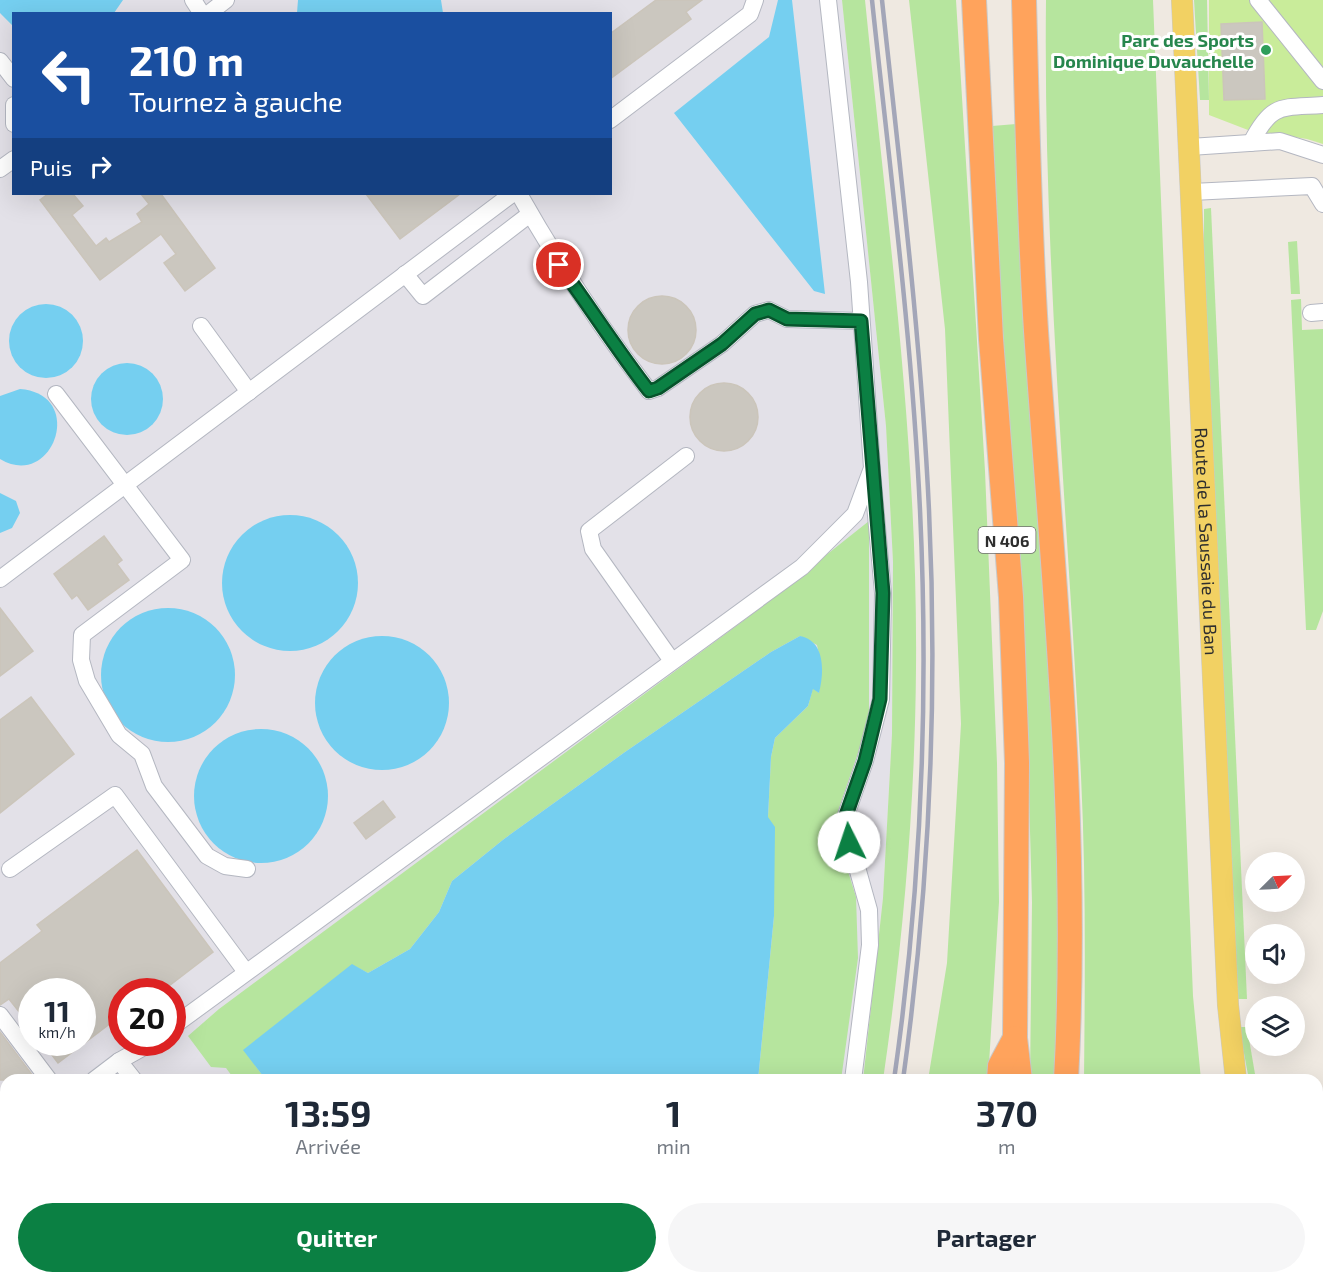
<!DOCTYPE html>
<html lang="fr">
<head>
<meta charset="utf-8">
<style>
	:root { --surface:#fff; --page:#f6f6f7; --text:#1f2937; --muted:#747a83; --accent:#0b8043 }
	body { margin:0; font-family:"Exo 2",sans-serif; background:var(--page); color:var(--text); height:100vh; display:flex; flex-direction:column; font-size:22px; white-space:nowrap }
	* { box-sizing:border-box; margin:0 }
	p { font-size:20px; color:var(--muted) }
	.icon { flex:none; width:33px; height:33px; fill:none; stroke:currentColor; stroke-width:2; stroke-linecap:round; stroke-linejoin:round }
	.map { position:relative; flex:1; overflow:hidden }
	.details { position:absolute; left:0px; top:1074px; width:1323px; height:210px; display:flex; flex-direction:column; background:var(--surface); border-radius:18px 18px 0 0; box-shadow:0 6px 24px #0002 }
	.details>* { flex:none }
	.guide { position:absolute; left:12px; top:12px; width:600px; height:183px; border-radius:0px; box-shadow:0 6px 24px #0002; background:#1a4fa0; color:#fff; overflow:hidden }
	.needle { width:39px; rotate:66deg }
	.buttons { position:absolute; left:1245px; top:852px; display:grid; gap:12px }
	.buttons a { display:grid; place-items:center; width:60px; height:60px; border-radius:50%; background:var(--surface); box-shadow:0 6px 24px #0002; font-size:30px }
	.speed { position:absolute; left:18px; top:978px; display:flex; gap:12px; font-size:30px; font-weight:700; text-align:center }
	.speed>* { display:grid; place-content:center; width:78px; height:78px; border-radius:50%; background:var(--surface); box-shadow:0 6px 24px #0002; line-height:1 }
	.speed small { font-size:15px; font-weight:400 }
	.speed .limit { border:9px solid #d22; background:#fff; color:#111 }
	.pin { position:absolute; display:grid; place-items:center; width:51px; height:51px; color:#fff; margin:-26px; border:3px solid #fff; border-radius:50%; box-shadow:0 2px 6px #0007 }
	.me { position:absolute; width:66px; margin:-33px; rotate:356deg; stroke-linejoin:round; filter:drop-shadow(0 0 4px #0008) }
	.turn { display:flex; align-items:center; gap:21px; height:126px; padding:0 18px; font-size:27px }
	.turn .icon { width:78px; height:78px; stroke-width:2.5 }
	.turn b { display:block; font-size:42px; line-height:51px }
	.then { display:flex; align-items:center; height:57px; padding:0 18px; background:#0003; gap:12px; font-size:22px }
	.eta { display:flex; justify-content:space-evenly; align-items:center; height:102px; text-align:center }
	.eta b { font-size:36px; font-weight:700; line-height:42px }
	.action { display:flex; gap:12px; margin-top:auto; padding:12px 18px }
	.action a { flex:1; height:69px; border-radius:36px; background:var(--accent); color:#fff; font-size:24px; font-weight:700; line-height:69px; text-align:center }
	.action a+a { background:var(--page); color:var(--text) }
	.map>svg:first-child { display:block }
	.industrial { fill:#e3e1e8; fill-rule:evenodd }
	.green { fill:#b6e59e }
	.pitch { fill:#c9ec9a }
	.water { fill:#75cff0 }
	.building { fill:#cbc7bf; stroke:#cbc5ba; stroke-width:1.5 }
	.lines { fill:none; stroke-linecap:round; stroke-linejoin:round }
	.minor-casing { stroke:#b4b7c1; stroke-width:18 }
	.major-casing { stroke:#c9c9c9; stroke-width:22 }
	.highway-casing { stroke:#c9c9c9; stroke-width:26 }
	.minor { stroke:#fff; stroke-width:16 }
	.major { stroke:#f2d163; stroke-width:21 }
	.highway { stroke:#ffa35c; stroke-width:24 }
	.rail { stroke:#a3a6b8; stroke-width:4.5 }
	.route-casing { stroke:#07532c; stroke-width:15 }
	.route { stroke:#0b8043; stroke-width:10 }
	.leisure-dot { fill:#2e9e5b; stroke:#fff; stroke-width:2 }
	.labels { text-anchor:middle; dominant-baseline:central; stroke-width:6; stroke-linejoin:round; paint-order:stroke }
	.shield { fill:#fff; stroke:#6d6d6d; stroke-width:1.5 }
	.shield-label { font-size:16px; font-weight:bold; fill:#2e2e2e }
	.leisure-label { font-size:18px; font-weight:bold; fill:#27864d; stroke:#fff; text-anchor:end }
	.street-label { font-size:18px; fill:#2e2e2e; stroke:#fff }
</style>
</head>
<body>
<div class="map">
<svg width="1323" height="1284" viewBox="0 0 1323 1284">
	<rect width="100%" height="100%" fill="#efe9e1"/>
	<path class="industrial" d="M 0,0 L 842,0 L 886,426 L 893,562 L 892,734 L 883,898 L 863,1080 L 6,1080 L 6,1278 L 827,1278 L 826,1284 L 0,1284 ZM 14,14 L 610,14 L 610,194 L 14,194 ZM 32,992 L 82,992 L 82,1042 L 32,1042 ZM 122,992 L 172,992 L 172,1042 L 122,1042 Z"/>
	<g class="green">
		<path d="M 842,0 L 865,0 C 887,222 918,445 916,668 C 915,806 903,943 883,1080 L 863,1080 L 883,898 L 892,734 L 893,562 L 886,426 Z"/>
		<path d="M 909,0 L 956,0 L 985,471 L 997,763 L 999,902 L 988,1080 L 928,1080 L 947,963 L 961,724 L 945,329 Z"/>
		<path d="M 1046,0 L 1153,0 L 1193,996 L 1201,1080 L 1084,1080 C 1085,979 1086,877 1081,776 C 1068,517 1043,259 1046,0 Z"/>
		<path d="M 1194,0 L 1207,0 L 1209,100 L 1200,100 Z"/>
		<path d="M 1016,124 L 1060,872 L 1057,1080 L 1030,1080 L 1032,902 L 1027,724 L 1017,594 L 992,126 Z"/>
		<path d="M 1211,208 L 1247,999 L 1237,999 L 1204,293 L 1204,209 Z"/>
		<path d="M 1297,241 L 1300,294 L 1291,294 L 1288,242 Z"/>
		<path d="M 1301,299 L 1302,330 L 1323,329 L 1323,611 L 1316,630 L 1306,630 L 1291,300 Z"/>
		<path d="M 869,521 L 869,721 L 838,811 L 837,836 L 856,897 L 858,958 L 841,1080 L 758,1080 L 774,916 L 768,817 L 771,757 L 775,738 L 808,706 L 813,688 L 819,693 L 821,664 L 817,645 L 800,636 L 771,652 L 625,752 L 504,839 L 452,881 L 439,912 L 410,949 L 368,973 L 352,965 L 244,1050 L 266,1080 L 235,1080 L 226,1068 L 211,1067 L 188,1036 L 219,1009 L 747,618 Z"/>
		<path d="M 1239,1027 L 1247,1027 L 1256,1080 L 1249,1080 Z"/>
		<path d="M 0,1255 L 6,1263 L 6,1278 L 17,1278 L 21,1284 L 0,1284 Z"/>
		<path d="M 51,1278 L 108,1278 L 100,1284 L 55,1284 Z"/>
		<path d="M 293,1278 L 415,1278 L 419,1284 L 286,1284 Z"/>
		<path d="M 714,1278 L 805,1278 L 803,1284 L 713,1284 Z"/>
		<path d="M 895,1278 L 968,1278 L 967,1284 L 893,1284 Z"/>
		<path d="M 1075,1278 L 1293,1278 L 1295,1284 L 1075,1284 Z"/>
	</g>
	<path class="pitch" d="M 1209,0 L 1323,0 L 1323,144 L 1307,139 L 1248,130 L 1209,115 Z"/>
	<g class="water">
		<path d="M 0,0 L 123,0 L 114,13 L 14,14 L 13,26 L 0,13 Z"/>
		<path d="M 298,0 L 441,0 L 443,13 L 297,13 Z"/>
		<path d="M 778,0 L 792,0 L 825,294 L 814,291 L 674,113 L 769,37 Z"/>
		<circle cx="46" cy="341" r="37"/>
		<circle cx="127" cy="399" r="36"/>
		<path d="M 20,389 C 87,394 53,491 0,459 L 0,396 Z"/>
		<path d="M 0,493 L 16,501 L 20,513 L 12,528 L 0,533 Z"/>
		<circle cx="290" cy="583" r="68"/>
		<circle cx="168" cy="675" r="67"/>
		<circle cx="382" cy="703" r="67"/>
		<path d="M 800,636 C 826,641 824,673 819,693 L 813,689 L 808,706 L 775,738 L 771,757 L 768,817 L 775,827 L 774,916 L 758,1080 L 266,1080 L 243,1050 L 352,964 L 368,973 L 410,949 L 439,912 L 452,881 L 504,839 L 625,752 L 771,652 Z"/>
		<circle cx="261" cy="796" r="67"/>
		<path d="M 415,1278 L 714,1278 L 713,1284 L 419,1284 Z"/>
	</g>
	<g class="building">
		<path d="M 656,0 L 702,0 L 686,12 L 691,19 L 610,79 L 610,34 Z"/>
		<path d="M 1262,22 L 1265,99 L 1224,100 L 1221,24 Z"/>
		<path d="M 48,194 L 73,194 L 83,206 L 72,215 L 96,246 L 106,238 L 109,242 L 142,222 L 137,214 L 149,204 L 141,194 L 161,194 L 215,268 L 185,291 L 164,263 L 176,254 L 161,234 L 100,280 L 40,200 Z"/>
		<path d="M 366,194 L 460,194 L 400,239 Z"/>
		<circle cx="662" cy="330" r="34"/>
		<circle cx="724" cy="417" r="34"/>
		<path d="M 104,536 L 122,560 L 117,564 L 129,580 L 88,610 L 77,595 L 72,599 L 54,574 Z"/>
		<path d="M 0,608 L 33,651 L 0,676 Z"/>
		<path d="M 31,697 L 74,754 L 0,813 L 0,720 Z"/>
		<path d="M 383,801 L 395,817 L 366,839 L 354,823 Z"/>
		<path d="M 137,850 L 213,952 L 161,992 L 122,992 L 122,1037 L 111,1023 L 58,1063 L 42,1042 L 82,1042 L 82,992 L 32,992 L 32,1028 L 9,999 L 0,1005 L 0,963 L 42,931 L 37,925 Z"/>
		<path d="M 0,1032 L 36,1080 L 0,1080 Z"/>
	</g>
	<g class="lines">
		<g class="minor-casing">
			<g id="minor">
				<path d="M 193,0 L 202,14"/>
				<path d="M 1258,0 L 1323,81"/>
				<path d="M 208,14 L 226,0"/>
				<path d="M 0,61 L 14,79"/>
				<path d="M 14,105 L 14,124"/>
				<path d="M 610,120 L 750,14 L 755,0"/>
				<path d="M 1251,143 C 1272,102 1281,108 1323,105"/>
				<path d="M 1190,147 L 1280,141 L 1323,155"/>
				<path d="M 0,169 L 14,159"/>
				<path d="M 1192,192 L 1312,186 L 1323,204"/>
				<path d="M 519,194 C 558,263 601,328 649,391 L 658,388 L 722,344 L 755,314 L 769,310 L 787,319 L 861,321"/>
				<path d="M 405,274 L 423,296 L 530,214"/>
				<path d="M 1311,313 L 1323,312"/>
				<path d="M 201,326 L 249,392"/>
				<path d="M 56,394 L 182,560 L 82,635 L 81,660 L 87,681 L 119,735 L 142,754 L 154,786 L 207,856 L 225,866 L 247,869"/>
				<path d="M 0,579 L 512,194"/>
				<path d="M 672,661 L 593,549 L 589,531 L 686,456"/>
				<path d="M 10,869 L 115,795 L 246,972"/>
				<path d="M 0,1015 L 49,1080"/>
				<path d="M 172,1027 L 802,567 L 855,514 L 872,468 L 859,282 L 828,0"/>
				<path d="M 119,1061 L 134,1080"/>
				<path d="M 94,1080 L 119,1061 L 153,1042"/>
				<path d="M 853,1080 L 870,945 L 869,910 L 844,821 L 865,761 L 881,699 L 883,593 L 872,471"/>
				<path d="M 0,1151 L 6,1146"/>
				<path d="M 0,1237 L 6,1245"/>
				<path d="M 28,1278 L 32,1284"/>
				<path d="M 142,1284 L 150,1278"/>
				<path d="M 254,1284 L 260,1278"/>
				<path d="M 812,1284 L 814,1278"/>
			</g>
		</g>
		<g class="major-casing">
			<g id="major">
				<path id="s1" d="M 1182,0 L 1228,1005 L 1236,1080"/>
				<path d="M 1317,1250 L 1323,1257"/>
			</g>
		</g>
		<g class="highway-casing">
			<g id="highway">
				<path d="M 974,0 L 991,339 L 1011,597 L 1017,763 L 1015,1038 L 1020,1080"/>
				<path d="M 1024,0 C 1027,110 1029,221 1036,331 C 1053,580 1080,830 1066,1080"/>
				<path d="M 999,1080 L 1000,1066 L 1015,1038"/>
				<path d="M 974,1284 L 975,1278"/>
				<path d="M 1005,1284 L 1006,1278"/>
				<path d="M 1053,1284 L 1054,1278"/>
			</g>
		</g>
		<use href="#minor" class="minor"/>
		<use href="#major" class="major"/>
		<use href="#highway" class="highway"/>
		<g class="rail">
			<path d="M 872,0 C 890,170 912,339 920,510 C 929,700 921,891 894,1080"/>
			<path d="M 882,0 C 900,169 921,339 929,510 C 938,700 929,891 903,1080"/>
			<path d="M 858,1284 L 859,1278"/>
			<path d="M 868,1284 L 869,1278"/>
		</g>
	</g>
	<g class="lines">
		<g class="route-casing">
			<path id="route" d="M 559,265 C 590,307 617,350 649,391 L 658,388 L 722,344 L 755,314 L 769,310 L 787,319 L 861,321 L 883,593 L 880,699 L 865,761 L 844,821 L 849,842"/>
		</g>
		<use href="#route" class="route"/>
	</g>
	<circle class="leisure-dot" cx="1266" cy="50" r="6"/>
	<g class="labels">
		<rect class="shield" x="978.5" y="527" width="57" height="26" rx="4.5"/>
		<g class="shield-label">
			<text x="1007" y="540">N 406</text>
		</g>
		<g class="leisure-label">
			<text x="1254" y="40">Parc des Sports<tspan x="1254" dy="21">Dominique Duvauchelle</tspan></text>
		</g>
		<g class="street-label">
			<text stroke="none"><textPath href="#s1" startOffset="542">Route de la Saussaie du Ban</textPath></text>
		</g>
	</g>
</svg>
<div class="buttons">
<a><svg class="needle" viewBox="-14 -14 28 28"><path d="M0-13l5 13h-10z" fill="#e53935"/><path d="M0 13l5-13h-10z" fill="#747a83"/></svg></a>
<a><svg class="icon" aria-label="sound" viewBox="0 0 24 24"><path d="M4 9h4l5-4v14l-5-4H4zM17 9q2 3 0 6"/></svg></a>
<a><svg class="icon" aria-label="layers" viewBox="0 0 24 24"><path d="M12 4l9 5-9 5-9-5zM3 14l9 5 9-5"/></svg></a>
</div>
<div class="speed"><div>11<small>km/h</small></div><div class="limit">20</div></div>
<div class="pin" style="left:559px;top:265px;background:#d93025"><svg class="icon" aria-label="arrive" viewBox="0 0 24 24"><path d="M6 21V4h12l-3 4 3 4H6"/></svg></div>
<svg class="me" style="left:849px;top:842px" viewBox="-20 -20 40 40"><circle r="19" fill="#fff"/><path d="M0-13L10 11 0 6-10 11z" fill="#0b8043"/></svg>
<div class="guide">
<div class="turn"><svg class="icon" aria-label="left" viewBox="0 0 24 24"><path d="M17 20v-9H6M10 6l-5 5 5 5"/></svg><div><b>210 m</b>Tournez à gauche</div></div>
<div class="then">Puis<svg class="icon" aria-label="right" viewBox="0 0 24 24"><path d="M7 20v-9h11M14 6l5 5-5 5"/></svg></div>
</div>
<section class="details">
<div class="eta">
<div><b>13:59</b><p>Arrivée</p></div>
<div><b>1</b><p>min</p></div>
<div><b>370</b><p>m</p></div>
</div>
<div class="action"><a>Quitter</a><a>Partager</a></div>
</section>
</div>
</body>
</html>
